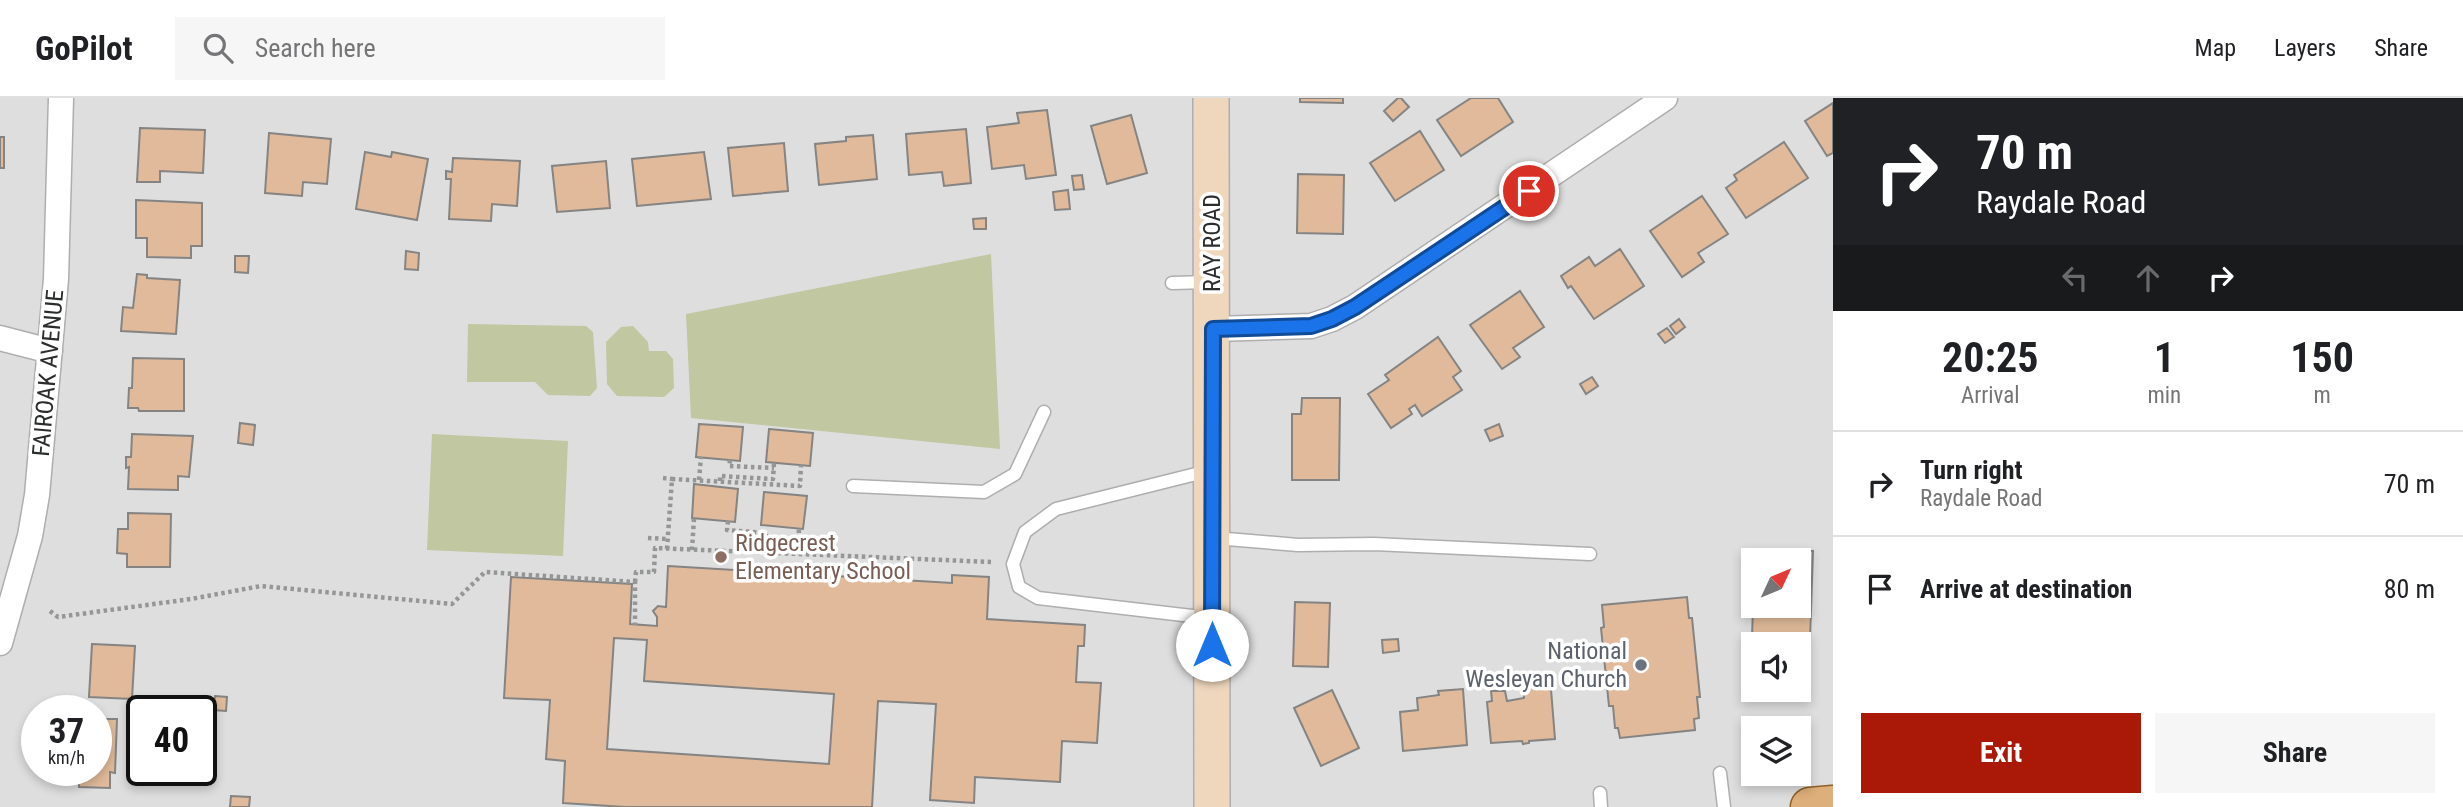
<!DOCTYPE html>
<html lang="en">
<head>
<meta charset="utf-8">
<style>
	:root { --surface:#fff; --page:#f6f6f6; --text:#202124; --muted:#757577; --line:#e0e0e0; --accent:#aa1908 }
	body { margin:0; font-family:"Roboto Condensed",sans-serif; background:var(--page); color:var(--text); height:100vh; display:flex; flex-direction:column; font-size:26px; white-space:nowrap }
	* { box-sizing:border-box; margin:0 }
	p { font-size:23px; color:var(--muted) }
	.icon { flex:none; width:38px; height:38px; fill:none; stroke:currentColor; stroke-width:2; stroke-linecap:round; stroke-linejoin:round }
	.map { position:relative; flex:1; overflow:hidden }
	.side { display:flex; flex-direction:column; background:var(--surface); width:630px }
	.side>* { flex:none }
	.hud { background:#202124; color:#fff; overflow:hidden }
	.needle { width:46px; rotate:46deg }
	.buttons { position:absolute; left:1741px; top:450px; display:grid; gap:14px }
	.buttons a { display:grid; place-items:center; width:70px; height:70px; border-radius:0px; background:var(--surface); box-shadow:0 4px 10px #0003; font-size:35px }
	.speed { position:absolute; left:21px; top:597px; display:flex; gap:14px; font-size:35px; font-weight:700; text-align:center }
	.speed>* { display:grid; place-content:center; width:91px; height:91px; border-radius:50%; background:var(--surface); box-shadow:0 4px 10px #0003; line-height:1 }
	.speed small { font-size:18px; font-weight:400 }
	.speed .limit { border:4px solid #111; border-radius:10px; background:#fff; color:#111 }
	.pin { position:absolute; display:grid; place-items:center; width:60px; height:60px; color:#fff; margin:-30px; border:4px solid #fff; border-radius:50%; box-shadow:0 2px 7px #0007 }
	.me { position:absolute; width:77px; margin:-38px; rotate:0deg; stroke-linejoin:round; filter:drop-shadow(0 0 5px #0008) }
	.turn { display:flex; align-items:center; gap:24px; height:147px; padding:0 28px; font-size:32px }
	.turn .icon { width:91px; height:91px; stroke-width:2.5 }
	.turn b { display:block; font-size:49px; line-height:60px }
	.lanes { display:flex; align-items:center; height:66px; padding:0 28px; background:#0003; justify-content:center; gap:35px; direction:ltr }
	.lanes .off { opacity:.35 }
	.eta { display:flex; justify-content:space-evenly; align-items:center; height:119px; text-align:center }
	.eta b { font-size:42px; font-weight:700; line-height:49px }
	.action { display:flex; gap:14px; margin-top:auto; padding:14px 28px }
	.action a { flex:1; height:80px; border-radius:0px; background:var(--accent); color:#fff; font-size:28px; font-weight:700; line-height:80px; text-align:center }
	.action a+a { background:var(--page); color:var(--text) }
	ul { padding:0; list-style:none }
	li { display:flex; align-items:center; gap:21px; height:105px; padding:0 28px; border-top:2px solid var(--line) }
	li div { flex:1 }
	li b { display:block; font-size:26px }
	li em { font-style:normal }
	header { display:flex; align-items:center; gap:42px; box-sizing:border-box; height:98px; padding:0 35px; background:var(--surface); border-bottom:2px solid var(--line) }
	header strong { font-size:33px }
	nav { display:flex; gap:38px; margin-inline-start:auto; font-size:24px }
	.search { width:490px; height:63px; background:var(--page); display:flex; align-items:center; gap:18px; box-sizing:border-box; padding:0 24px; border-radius:0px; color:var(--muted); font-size:26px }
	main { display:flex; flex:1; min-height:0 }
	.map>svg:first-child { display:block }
	.green { fill:#c1c7a0 }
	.building { fill:#e0ba9a; stroke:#858483; stroke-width:2; fill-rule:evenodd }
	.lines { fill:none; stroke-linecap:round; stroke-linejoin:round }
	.lane-casing { stroke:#aeaeb0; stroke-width:15 }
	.street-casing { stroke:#aeaeb0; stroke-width:27 }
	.secondary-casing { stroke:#aeaeb0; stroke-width:38 }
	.primary-casing { stroke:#905f26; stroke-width:41 }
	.path { stroke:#959696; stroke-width:4.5; stroke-dasharray:3.5 3.5; stroke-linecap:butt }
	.lane { stroke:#fff; stroke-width:12 }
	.street { stroke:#fff; stroke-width:24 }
	.secondary { stroke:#eed7bd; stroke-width:35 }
	.primary { stroke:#ddaf7a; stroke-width:38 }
	.route-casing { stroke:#114b97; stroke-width:18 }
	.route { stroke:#1a73e8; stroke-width:12 }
	.education-dot { fill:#8d6e63; stroke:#fff; stroke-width:2.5 }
	.worship-dot { fill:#6b7280; stroke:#fff; stroke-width:2.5 }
	.labels { text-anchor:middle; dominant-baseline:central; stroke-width:7; stroke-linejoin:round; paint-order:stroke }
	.street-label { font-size:24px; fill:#2b2c2c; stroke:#fff }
	.education-label { font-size:24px; fill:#785e54; stroke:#fff; text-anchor:start }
	.worship-label { font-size:24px; fill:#5b616d; stroke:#fff; text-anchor:end }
</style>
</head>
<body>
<header>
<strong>GoPilot</strong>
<div class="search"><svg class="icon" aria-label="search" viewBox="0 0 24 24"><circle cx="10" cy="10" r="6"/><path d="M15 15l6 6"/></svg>Search here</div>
<nav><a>Map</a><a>Layers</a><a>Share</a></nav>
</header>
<main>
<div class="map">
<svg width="1833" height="709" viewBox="0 0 1833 709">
	<rect width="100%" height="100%" fill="#dededf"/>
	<g class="green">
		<path d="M 991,156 L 1000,351 L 691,320 L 686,216 Z"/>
		<path d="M 468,226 L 586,228 L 593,234 L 597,290 L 590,298 L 548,297 L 535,284 L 467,284 Z"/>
		<path d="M 633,228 L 648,244 L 649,253 L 666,253 L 673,261 L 674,290 L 664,299 L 617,298 L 607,286 L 606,244 L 621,229 Z"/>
		<path d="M 432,336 L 568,343 L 563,458 L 427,452 Z"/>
	</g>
	<g class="building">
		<path d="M 1300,0 L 1343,0 L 1343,5 L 1300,4 Z"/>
		<path d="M 1398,0 L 1401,0 L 1409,9 L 1393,23 L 1384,13 Z"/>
		<path d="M 1471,0 L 1498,0 L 1513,24 L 1461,58 L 1437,22 Z"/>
		<path d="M 1833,5 L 1833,55 L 1827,58 L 1805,23 Z"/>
		<path d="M 1047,12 L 1056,77 L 1026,81 L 1024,67 L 992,71 L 987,29 L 1019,25 L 1017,15 Z"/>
		<path d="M 1131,17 L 1147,75 L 1107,86 L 1091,28 Z"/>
		<path d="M 140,30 L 205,32 L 203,75 L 160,73 L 160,84 L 137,84 Z"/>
		<path d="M 966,31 L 971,85 L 944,88 L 942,74 L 909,77 L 906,36 Z"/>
		<path d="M 1420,33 L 1444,72 L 1395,103 L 1370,65 Z"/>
		<path d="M 269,35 L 331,41 L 327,86 L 303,84 L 302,98 L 265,95 Z"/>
		<path d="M 873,37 L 877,81 L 819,87 L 815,46 L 846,43 L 846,39 Z"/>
		<rect x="0" y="39" width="4" height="31"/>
		<path d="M 1784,44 L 1808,80 L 1746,120 L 1726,90 L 1737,82 L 1734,77 Z"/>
		<path d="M 784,45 L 788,93 L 733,98 L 728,50 Z"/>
		<path d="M 365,54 L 391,59 L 392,54 L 428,61 L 417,122 L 356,111 Z"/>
		<path d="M 704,54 L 711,101 L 637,108 L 632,61 Z"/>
		<path d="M 453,60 L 520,63 L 517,108 L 492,106 L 491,123 L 449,121 L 451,81 L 446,81 L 446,73 L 452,74 Z"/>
		<path d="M 606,63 L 610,110 L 557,114 L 552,68 Z"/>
		<path d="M 1298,76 L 1344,77 L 1343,136 L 1297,135 Z"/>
		<path d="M 1082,77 L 1084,91 L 1074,92 L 1072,78 Z"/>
		<path d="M 1068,92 L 1070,111 L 1055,112 L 1053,94 Z"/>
		<path d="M 1702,98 L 1728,136 L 1698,155 L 1704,164 L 1682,179 L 1650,133 Z"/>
		<path d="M 136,102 L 202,105 L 202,148 L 191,148 L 191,160 L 147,159 L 147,140 L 136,140 Z"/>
		<path d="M 986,120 L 986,131 L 974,131 L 973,121 Z"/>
		<path d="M 1620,151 L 1644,188 L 1594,221 L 1571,188 L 1568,190 L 1561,178 L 1589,159 L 1595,168 Z"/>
		<path d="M 406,153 L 419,155 L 418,172 L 405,171 Z"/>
		<path d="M 235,158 L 249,158 L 248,175 L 235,174 Z"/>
		<path d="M 137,176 L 147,177 L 147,180 L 180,182 L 176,236 L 121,233 L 123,209 L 133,210 Z"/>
		<path d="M 1520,193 L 1544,229 L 1513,250 L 1520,259 L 1502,271 L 1470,227 Z"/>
		<path d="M 1679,221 L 1685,229 L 1676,236 L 1670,228 Z"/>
		<path d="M 1667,230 L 1674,239 L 1665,245 L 1658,236 Z"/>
		<path d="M 1438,239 L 1461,273 L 1453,279 L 1462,292 L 1422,318 L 1415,307 L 1409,311 L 1412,316 L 1391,330 L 1368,296 L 1389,282 L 1385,277 Z"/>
		<path d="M 133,260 L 184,261 L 184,313 L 139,313 L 138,310 L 128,310 L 129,290 L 132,290 Z"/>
		<path d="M 1592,279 L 1598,288 L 1586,296 L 1580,286 Z"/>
		<path d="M 1302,300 L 1340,300 L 1339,382 L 1292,382 L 1292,316 L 1301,316 Z"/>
		<path d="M 240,325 L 255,327 L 253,347 L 238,345 Z"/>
		<path d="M 699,326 L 743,329 L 740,363 L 696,359 Z"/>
		<path d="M 1499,326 L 1503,338 L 1490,343 L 1485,332 Z"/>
		<path d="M 769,331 L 813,335 L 810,368 L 766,364 Z"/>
		<path d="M 132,336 L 193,338 L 189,379 L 178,378 L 178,392 L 128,391 L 129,369 L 126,370 L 126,359 L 131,359 Z"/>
		<path d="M 694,386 L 738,391 L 735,424 L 692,420 Z"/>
		<path d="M 764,394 L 807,398 L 803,431 L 761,427 Z"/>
		<path d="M 128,415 L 171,416 L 170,469 L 127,469 L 127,456 L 117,455 L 118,431 L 128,431 Z"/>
		<path d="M 1754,452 L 1813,453 L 1809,571 L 1799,571 L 1799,546 L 1754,546 L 1754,569 L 1751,569 L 1754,480 L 1754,508 L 1799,508 L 1799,462 L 1754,462 Z"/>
		<path d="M 668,468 L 952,485 L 952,477 L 989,479 L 987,521 L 1085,527 L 1084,548 L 1078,548 L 1076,584 L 1101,585 L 1097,645 L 1062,643 L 1060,684 L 975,679 L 974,705 L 930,702 L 936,606 L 878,603 L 872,709 L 625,709 L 563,705 L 565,663 L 546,661 L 550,602 L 504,600 L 511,479 L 632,486 L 630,526 L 657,528 L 657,519 L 653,513 L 658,508 L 666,509 ZM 614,540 L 647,542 L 644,583 L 834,596 L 829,666 L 607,651 Z"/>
		<path d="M 1687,499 L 1689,520 L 1692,520 L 1700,599 L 1697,599 L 1699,620 L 1694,621 L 1695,632 L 1620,640 L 1618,630 L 1615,630 L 1613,608 L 1609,608 L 1601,530 L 1604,529 L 1602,507 Z"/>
		<path d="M 1295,504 L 1330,505 L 1328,569 L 1293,568 Z"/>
		<path d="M 1398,541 L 1399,553 L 1383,555 L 1382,542 Z"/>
		<path d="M 92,546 L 135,548 L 132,601 L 89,599 Z"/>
		<path d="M 1550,579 L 1555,641 L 1529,643 L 1529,645 L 1523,646 L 1522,643 L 1491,645 L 1487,604 L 1492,603 L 1491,593 L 1505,593 L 1507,603 L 1524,600 L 1523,581 Z"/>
		<path d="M 1463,591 L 1467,647 L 1403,653 L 1400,614 L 1418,612 L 1417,600 L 1439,597 L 1438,593 Z"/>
		<path d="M 1332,592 L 1359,650 L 1321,668 L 1294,610 Z"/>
		<path d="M 215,598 L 227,599 L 226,613 L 213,612 Z"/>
		<path d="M 96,621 L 117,621 L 115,675 L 110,674 L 110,690 L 79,689 L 79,673 L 73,672 L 96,672 Z"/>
		<path d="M 231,698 L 250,699 L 249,709 L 230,709 Z"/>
	</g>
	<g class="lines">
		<g class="lane-casing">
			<g id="lane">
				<path d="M 1172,185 L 1209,184"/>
				<path d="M 1208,373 L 1056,411 L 1025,434 L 1013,466 L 1019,489 L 1038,500 L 1209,520"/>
				<path d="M 853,388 L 984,394 L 1015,376 L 1044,314"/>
				<path d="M 1215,440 L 1298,447 L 1374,446 L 1590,456"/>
				<path d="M 1720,675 L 1724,709"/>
				<path d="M 1600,695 L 1601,709"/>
			</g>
		</g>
		<g class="street-casing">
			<g id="street">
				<path d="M 1213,231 L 1311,228 L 1332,221 L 1355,209 L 1665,0"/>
				<path d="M 0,240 L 50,253"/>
				<path d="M 0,545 L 30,438 L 37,397 L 56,181 L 61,0"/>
			</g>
		</g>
		<g class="secondary-casing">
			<path id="secondary" d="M 1211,0 L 1212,709"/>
		</g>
		<g class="primary-casing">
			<path id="primary" d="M 1810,709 L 1833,707"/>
		</g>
		<g class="path">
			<path d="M 730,362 L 729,368 L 774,370"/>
			<path d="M 663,380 L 672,381"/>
			<path d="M 699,382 L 701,359"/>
			<path d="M 720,383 L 720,378 L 773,381 L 774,365"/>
			<path d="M 728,423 L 727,432 L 766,435 L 766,445 L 798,448"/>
			<path d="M 648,440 L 668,441"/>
			<path d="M 667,451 L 672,381 L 800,388 L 801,367"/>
			<path d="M 692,452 L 694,420"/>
			<path d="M 798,456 L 799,430"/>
			<path d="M 635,484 L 636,474 L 654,474 L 655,450 L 991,464"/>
			<path d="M 50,513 L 58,519 L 191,501 L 261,488 L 452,506 L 485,474 L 635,484 L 635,527"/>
		</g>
		<use href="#lane" class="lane"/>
		<use href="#street" class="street"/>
		<use href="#secondary" class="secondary"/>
		<use href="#primary" class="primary"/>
	</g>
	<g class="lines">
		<g class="route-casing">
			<path id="route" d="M 1212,547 L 1213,231 L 1311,228 L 1332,221 L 1355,209 L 1529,93"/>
		</g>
		<use href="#route" class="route"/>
	</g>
	<circle class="education-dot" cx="721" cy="459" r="7"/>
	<circle class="worship-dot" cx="1641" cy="567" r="7"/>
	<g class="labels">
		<g class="street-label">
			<text transform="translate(1212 145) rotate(-90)">RAY ROAD</text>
			<text transform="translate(48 275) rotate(-85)">FAIROAK AVENUE</text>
		</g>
		<g class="education-label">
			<text x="735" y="445">Ridgecrest<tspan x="735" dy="28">Elementary School</tspan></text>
		</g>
		<g class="worship-label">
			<text x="1627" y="553">National<tspan x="1627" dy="28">Wesleyan Church</tspan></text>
		</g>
	</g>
</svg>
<div class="buttons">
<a><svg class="needle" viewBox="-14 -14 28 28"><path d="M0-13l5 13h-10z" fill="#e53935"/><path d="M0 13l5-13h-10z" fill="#757577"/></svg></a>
<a><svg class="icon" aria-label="sound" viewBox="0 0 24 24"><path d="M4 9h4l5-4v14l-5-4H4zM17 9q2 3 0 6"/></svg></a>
<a><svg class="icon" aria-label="layers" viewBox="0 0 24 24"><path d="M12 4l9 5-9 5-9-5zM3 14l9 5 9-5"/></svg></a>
</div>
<div class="speed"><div>37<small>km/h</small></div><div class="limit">40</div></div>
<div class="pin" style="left:1529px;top:93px;background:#d93025"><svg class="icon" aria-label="arrive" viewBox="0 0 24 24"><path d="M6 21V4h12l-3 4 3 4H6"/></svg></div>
<svg class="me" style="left:1212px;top:547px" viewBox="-20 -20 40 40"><circle r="19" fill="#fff"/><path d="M0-13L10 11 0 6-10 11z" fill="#1a73e8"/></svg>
</div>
<section class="side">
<div class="hud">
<div class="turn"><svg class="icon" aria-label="right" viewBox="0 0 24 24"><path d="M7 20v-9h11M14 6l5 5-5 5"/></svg><div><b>70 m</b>Raydale Road</div></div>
<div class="lanes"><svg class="icon off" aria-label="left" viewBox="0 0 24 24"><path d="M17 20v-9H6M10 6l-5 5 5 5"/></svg><svg class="icon off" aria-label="ahead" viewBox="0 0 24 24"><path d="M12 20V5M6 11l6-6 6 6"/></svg><svg class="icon" aria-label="right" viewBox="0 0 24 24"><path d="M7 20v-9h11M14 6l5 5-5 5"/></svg></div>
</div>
<div class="eta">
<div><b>20:25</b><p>Arrival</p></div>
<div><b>1</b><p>min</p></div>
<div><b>150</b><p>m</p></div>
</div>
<ul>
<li><svg class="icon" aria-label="right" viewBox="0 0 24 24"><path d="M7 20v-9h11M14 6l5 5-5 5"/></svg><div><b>Turn right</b><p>Raydale Road</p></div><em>70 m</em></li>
<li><svg class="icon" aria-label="arrive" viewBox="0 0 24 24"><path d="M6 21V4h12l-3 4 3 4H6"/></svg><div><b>Arrive at destination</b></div><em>80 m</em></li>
</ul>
<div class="action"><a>Exit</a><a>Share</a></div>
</section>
</main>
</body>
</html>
